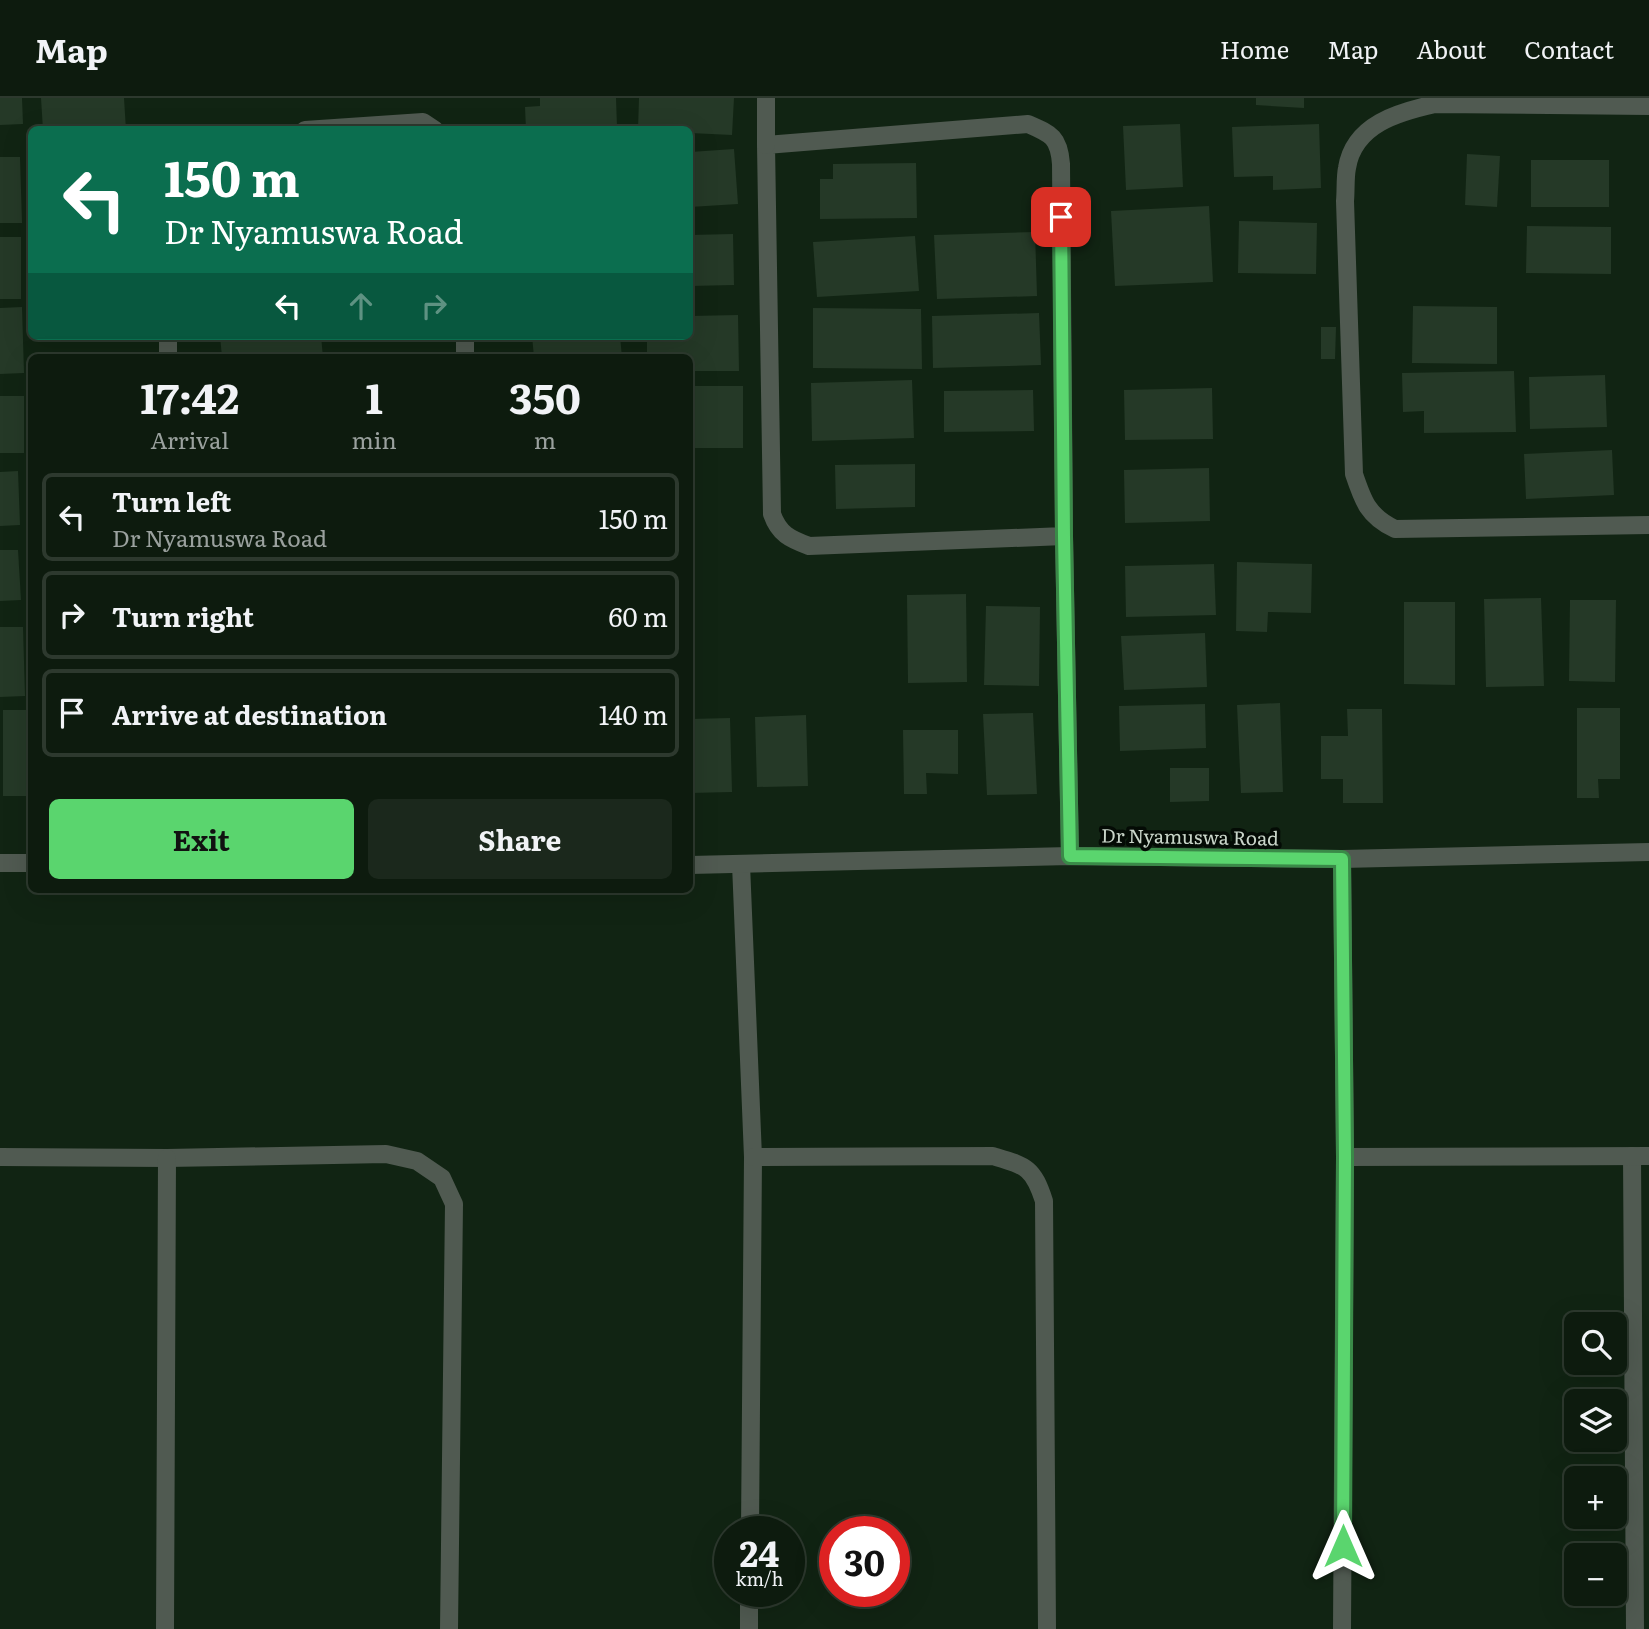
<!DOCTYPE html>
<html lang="en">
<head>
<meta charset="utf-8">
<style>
	:root { --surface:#0d1b0e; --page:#1b281c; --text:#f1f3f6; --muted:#9aa19e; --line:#2d392e; --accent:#5ad56e }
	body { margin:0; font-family:Literata,serif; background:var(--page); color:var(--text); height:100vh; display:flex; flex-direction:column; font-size:26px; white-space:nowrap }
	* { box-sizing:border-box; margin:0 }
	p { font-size:23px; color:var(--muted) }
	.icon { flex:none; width:38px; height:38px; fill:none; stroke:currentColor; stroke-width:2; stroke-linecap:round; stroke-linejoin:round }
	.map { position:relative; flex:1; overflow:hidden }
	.panel { position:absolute; left:28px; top:256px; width:665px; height:539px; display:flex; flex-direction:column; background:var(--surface); border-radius:10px; box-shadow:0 7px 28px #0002,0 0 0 2px var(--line) }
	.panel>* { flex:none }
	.guide { position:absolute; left:28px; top:28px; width:665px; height:214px; border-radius:10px; box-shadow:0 7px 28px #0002,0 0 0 2px var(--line); background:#0b6e4f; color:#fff; overflow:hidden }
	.tools { position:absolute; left:1564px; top:1214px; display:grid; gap:14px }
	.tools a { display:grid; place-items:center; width:63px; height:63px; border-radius:10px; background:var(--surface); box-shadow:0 7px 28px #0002,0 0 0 2px var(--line); font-size:35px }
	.speed { position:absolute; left:714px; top:1418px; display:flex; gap:14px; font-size:35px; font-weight:700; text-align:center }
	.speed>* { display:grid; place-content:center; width:91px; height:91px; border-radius:50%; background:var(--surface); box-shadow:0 7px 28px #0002,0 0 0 2px var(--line); line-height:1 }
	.speed small { font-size:18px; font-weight:400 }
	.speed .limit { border:10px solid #d22; background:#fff; color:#111 }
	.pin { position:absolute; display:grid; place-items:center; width:60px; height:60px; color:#fff; margin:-30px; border-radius:14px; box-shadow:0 4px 10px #0006 }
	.me { position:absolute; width:77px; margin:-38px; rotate:0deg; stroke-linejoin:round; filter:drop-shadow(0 0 5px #0008) }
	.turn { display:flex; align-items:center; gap:24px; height:147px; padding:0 21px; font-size:32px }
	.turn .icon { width:91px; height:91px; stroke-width:2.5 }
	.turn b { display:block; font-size:49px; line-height:60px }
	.lanes { display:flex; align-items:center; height:66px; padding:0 21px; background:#0003; justify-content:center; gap:35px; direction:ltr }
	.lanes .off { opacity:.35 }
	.eta { display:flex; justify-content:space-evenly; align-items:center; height:119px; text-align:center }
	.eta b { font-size:42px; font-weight:700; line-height:49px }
	.primary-button { display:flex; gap:14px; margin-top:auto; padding:14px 21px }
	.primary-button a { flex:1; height:80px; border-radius:10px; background:var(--accent); color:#111; font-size:28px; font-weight:700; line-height:80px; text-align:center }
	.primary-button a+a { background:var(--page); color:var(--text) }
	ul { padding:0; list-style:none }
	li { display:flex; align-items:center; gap:21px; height:88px; margin:0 14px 10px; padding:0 7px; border:4px solid var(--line); border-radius:10px }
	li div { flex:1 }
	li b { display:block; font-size:26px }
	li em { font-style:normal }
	header { display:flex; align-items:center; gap:42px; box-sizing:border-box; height:98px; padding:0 35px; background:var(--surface); border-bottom:2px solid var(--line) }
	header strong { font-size:33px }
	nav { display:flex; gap:38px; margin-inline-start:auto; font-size:24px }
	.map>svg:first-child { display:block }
	.building { fill:#253927 }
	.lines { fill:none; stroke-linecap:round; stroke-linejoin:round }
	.street { stroke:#505a51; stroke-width:18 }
	.route-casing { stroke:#3a8a48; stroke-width:18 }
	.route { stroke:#5ad56e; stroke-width:12 }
	.labels { text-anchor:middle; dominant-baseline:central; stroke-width:7; stroke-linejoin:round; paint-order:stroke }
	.street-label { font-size:19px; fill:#c9d5c9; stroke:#040b05 }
</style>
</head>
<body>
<header>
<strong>Map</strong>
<nav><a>Home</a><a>Map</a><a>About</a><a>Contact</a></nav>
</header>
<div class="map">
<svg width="1649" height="1531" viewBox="0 0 1649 1531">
	<rect width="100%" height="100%" fill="#112413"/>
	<g class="building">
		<path d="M 0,0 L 22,0 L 23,26 L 0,27 Z"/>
		<path d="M 41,0 L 124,0 L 126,32 L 43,32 Z"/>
		<path d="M 540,0 L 616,0 L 617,29 L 526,32 L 525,9 L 540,8 Z"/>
		<path d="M 639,0 L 734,0 L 732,37 L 690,35 L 690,32 L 638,32 Z"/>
		<path d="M 1256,0 L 1304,0 L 1304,10 L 1256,7 Z"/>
		<path d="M 1180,26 L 1183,89 L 1126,92 L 1123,28 Z"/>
		<path d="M 1319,26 L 1321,90 L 1273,92 L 1273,78 L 1234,79 L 1232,29 Z"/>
		<path d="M 734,51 L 738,106 L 690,109 L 690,54 Z"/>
		<path d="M 1467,56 L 1500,58 L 1497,109 L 1465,107 Z"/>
		<path d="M 0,59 L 20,59 L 22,125 L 0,125 Z"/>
		<rect x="1531" y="62" width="78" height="47"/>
		<path d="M 916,65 L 917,120 L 820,121 L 820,81 L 833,81 L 833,66 Z"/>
		<path d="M 1209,108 L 1213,184 L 1115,188 L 1111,113 Z"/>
		<path d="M 1239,123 L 1317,125 L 1316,176 L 1238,175 Z"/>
		<path d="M 1527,128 L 1611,129 L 1611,176 L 1526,175 Z"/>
		<path d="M 1035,134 L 1037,198 L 937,201 L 934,137 Z"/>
		<path d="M 733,136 L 734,187 L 690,188 L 690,137 Z"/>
		<path d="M 915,138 L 919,193 L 817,199 L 813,144 Z"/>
		<rect x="0" y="139" width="21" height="62"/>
		<path d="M 1413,208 L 1497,209 L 1497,266 L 1412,265 Z"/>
		<path d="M 22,209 L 24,275 L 0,276 L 0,210 Z"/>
		<path d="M 813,210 L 921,211 L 922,271 L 813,270 Z"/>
		<path d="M 1039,215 L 1041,267 L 933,270 L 932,218 Z"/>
		<path d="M 738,217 L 739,273 L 690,273 L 690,259 L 647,259 L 647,238 L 690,238 L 690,218 Z"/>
		<path d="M 1321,229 L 1336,229 L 1335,261 L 1321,261 Z"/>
		<path d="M 220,238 L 321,238 L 323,259 L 222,259 Z"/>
		<path d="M 532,238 L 620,238 L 622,259 L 594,259 L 594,254 L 566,256 L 566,259 L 534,259 Z"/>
		<path d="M 1514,273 L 1516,334 L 1424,335 L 1424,313 L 1403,314 L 1402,275 Z"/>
		<path d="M 1605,277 L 1607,329 L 1530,331 L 1529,279 Z"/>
		<path d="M 912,282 L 914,340 L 812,343 L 811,285 Z"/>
		<rect x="690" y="288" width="53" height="62"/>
		<path d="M 1212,290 L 1213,341 L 1125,342 L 1124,292 Z"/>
		<path d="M 1033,292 L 1034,333 L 944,334 L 944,293 Z"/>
		<rect x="0" y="298" width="24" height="57"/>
		<path d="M 1612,352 L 1614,397 L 1526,401 L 1524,356 Z"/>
		<path d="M 915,366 L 915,409 L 836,411 L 835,367 Z"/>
		<path d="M 1209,370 L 1210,423 L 1125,425 L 1124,372 Z"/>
		<path d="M 18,373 L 20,427 L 0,428 L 0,374 Z"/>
		<path d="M 0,452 L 18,452 L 21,502 L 0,503 Z"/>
		<path d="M 1237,464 L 1312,466 L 1311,515 L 1268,514 L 1267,534 L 1236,533 Z"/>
		<path d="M 1214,466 L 1216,517 L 1126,519 L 1125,468 Z"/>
		<path d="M 966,496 L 967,584 L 908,585 L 907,497 Z"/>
		<path d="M 1541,500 L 1544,588 L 1486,589 L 1484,501 Z"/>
		<path d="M 1570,502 L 1616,502 L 1615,584 L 1569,583 Z"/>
		<path d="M 1404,504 L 1455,504 L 1455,587 L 1404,586 Z"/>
		<path d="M 986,508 L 1040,509 L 1039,588 L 984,587 Z"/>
		<path d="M 0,529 L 23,529 L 25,598 L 0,599 Z"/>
		<path d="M 1205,535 L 1207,589 L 1124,592 L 1121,538 Z"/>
		<path d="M 1280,605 L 1283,694 L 1241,695 L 1237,607 Z"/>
		<path d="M 1205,606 L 1206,650 L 1120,653 L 1119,608 Z"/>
		<path d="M 1577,610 L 1620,610 L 1620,681 L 1598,681 L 1599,700 L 1577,700 Z"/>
		<path d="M 1347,611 L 1382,611 L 1383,705 L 1343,705 L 1343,681 L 1321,681 L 1321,638 L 1348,638 Z"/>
		<rect x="3" y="612" width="29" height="86"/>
		<path d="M 1033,615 L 1037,696 L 987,697 L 983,616 Z"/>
		<path d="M 806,617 L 808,688 L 757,689 L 755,619 Z"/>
		<path d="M 730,620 L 732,694 L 690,695 L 690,621 Z"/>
		<path d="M 903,632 L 958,632 L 958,676 L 926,675 L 927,696 L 904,696 Z"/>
		<path d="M 1170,670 L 1209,670 L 1209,703 L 1170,704 Z"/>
	</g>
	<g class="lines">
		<g class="street">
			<path d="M 1649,8 L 1435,6 C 1399,14 1354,26 1347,70 C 1345,80 1346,92 1345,103 L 1354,376 C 1363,403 1368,418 1395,431 L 1649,427"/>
			<path d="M 1028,26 C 1051,36 1059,39 1061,66 L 1064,438 L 809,448 C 790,441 779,436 772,416 L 766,47 Z"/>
			<path d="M 305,32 L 423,24 L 435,32"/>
			<path d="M 766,47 L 766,0"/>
			<path d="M 465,238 L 465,259"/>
			<path d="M 168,259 L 168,238"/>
			<path d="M 1064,438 L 1070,758"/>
			<path d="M 1342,761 L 1345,1059 L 1342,1531"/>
			<path d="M 0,765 L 32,765"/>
			<path d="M 741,766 L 753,1059 L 750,1433"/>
			<path d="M 690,767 L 1070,758 L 1342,761 L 1649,754"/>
			<path d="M 1632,1058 L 1635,1531"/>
			<path d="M 0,1059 L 167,1060 L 386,1056 L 417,1063 L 442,1080 L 454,1106 L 449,1531"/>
			<path d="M 753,1059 L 993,1058 C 1026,1068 1033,1069 1044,1103 L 1047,1531"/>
			<path d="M 1345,1059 L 1649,1058"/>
			<path d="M 165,1531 L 167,1060"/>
			<path d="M 749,1531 L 749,1493"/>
		</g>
	</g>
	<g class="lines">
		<g class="route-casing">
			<path id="route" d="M 1061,119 L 1064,438 L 1070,758 L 1342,761 L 1345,1059 L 1343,1448"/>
		</g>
		<use href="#route" class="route"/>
	</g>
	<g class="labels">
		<g class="street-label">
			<text transform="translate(1190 738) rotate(1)">Dr Nyamuswa Road</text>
		</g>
	</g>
</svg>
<div class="tools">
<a><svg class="icon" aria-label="search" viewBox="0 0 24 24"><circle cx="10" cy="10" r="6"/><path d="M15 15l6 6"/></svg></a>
<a><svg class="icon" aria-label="layers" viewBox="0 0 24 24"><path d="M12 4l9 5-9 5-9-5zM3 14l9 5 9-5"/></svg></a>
<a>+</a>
<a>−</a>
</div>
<div class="speed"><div>24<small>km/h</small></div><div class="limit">30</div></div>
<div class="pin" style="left:1061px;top:119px;background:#d93025"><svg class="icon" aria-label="arrive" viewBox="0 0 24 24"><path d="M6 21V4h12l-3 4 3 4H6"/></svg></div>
<svg class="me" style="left:1343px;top:1448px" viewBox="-20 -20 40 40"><path d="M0-17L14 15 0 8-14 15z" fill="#5ad56e" stroke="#fff" stroke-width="4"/></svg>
<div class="guide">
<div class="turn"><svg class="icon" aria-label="left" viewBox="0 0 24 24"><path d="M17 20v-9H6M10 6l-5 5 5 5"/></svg><div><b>150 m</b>Dr Nyamuswa Road</div></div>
<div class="lanes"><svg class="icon" aria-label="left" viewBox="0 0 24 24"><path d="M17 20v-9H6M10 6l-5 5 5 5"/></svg><svg class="icon off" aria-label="ahead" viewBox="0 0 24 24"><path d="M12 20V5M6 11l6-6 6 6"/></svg><svg class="icon off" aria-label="right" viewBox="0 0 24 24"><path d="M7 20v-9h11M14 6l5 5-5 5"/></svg></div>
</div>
<section class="panel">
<div class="eta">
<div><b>17:42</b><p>Arrival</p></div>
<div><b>1</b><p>min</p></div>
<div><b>350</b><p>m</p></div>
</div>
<ul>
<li><svg class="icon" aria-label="left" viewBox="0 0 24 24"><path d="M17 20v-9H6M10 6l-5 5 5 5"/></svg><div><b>Turn left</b><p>Dr Nyamuswa Road</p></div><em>150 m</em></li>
<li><svg class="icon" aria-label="right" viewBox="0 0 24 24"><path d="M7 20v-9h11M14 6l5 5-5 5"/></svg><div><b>Turn right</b></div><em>60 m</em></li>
<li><svg class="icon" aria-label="arrive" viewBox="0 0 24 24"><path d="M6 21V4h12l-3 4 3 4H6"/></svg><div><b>Arrive at destination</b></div><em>140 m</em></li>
</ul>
<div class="primary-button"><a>Exit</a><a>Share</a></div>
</section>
</div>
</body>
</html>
